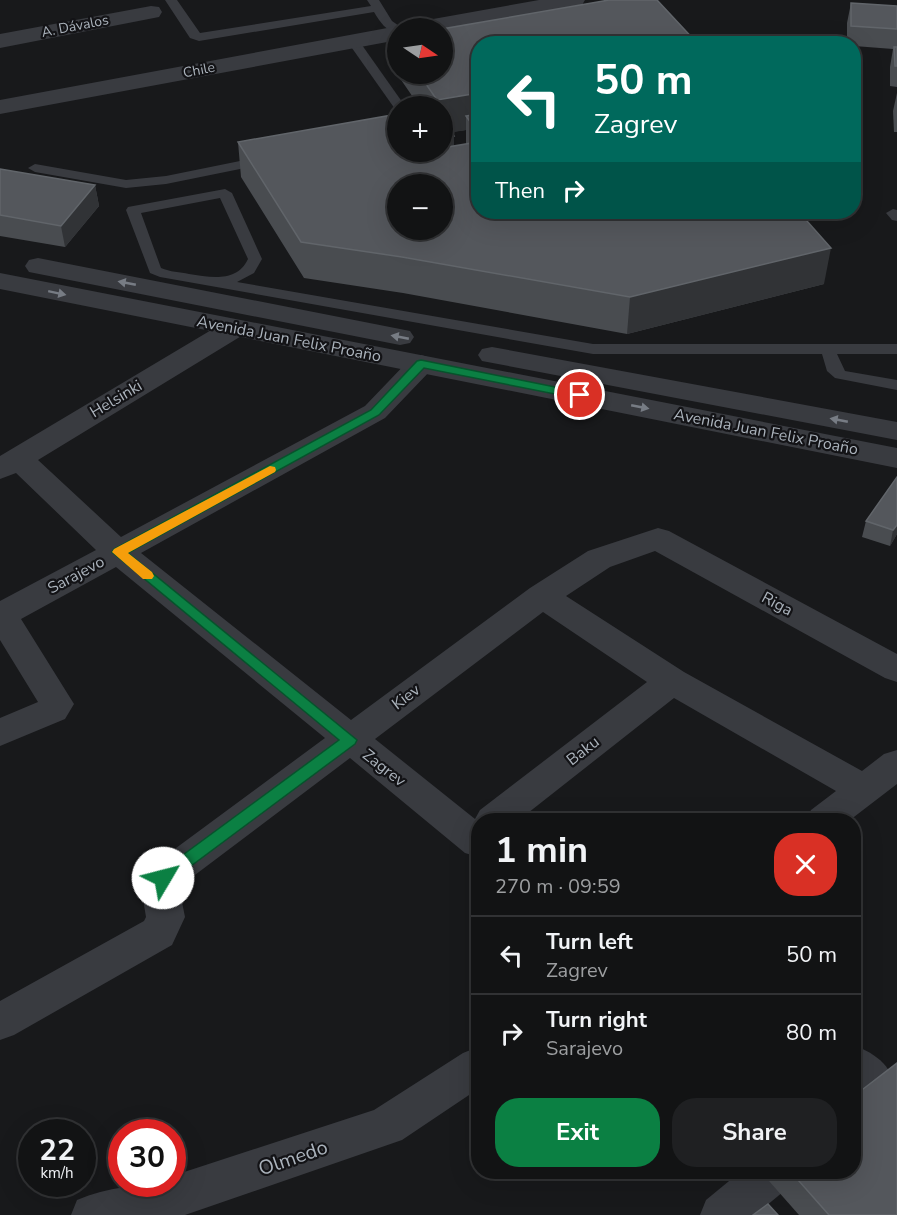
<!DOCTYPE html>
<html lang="en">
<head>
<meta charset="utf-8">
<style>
	:root { --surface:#121314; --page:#1f2022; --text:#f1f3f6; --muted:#9c9ea0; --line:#313234; --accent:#0b8043 }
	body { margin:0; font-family:"Nunito Sans",sans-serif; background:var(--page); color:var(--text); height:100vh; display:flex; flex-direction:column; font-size:22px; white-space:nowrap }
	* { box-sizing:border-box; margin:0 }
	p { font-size:20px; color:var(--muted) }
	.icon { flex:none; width:33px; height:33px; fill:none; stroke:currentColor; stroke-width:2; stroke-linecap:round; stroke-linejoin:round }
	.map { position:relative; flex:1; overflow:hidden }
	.side { position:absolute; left:471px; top:813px; width:390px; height:366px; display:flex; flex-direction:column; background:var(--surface); border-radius:24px; box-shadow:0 6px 24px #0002,0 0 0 2px var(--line) }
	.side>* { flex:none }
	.guide { position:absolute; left:471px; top:36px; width:390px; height:183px; border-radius:24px; box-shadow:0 6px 24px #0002,0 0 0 2px var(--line); background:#00695c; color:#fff; overflow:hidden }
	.needle { width:39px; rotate:103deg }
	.fabs { position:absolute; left:387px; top:18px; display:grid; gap:12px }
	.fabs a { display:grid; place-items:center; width:66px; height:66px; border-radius:50%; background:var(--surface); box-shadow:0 6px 24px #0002,0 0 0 2px var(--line); font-size:30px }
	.speed { position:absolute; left:18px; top:1119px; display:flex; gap:12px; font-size:30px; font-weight:700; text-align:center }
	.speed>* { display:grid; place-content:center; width:78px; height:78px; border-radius:50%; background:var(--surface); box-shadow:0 6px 24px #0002,0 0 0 2px var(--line); line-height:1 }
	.speed small { font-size:15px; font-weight:400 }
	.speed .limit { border:9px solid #d22; background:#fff; color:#111 }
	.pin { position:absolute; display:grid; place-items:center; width:51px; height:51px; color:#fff; margin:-26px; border:3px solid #fff; border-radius:50%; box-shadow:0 2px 6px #0007 }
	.me { position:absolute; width:66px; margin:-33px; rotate:53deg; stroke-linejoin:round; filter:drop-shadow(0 0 4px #0008) }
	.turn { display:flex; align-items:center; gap:21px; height:126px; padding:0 24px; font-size:27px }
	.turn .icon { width:78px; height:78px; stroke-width:2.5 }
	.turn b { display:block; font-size:42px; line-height:51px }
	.then { display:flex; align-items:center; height:57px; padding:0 24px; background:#0003; gap:12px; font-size:22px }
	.round { display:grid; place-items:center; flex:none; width:63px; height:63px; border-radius:24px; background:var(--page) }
	.overview { display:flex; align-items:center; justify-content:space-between; height:102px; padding:0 24px }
	h1 { font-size:36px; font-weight:700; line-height:45px }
	.cta { display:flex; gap:12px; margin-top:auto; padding:12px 24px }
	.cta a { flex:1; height:69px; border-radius:24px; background:var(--accent); color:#fff; font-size:24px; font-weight:700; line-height:69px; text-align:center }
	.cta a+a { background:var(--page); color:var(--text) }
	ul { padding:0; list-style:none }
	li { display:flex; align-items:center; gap:18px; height:78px; padding:0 24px; border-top:2px solid var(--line) }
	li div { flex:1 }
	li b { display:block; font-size:22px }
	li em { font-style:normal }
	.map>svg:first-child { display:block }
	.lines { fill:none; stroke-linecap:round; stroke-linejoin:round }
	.service { fill:#393b40; fill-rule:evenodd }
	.minor { fill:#393b40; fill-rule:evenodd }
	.tertiary { fill:#393b40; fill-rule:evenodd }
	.wall { fill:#494c50; fill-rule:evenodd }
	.shaded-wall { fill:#313336 }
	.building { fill:#54575c; stroke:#61656a; stroke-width:1.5; fill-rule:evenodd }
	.oneway { fill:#777c84 }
	.route { fill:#0b8043; stroke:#07532c; stroke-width:1.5 }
	.slow { fill:#f59e0b }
	.labels { text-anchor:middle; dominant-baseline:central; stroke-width:4.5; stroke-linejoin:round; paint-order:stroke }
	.far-street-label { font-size:14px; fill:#aab2bb; stroke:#131316 }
	.street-label { font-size:16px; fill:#aab2bb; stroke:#131316 }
	.near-street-label { font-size:20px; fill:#aab2bb; stroke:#131316 }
</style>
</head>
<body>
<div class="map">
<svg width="897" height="1215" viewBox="0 0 897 1215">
	<rect width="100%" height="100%" fill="#18191b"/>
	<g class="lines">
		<g class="service">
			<path d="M 165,0 L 177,0 L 200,33 L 371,6 L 367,0 L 379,0 L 392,21 L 402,28 L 398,28 L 398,34 C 386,31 380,22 374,12 L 199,41 L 190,38 Z"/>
			<path d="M 353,37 L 357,38 L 405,106 L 395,109 L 347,41 Z"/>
			<path d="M 264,156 L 271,160 L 269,163 L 166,184 L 126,188 L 35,172 L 28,168 L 35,164 L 126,180 L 166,176 Z"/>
			<path d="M 225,189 L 232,193 L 262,259 L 254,273 L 237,282 L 593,344 L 897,344 L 897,354 L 837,354 L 845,371 L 897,380 L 897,390 L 835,378 L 827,371 L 822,354 L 593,354 L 160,277 L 150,273 L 126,210 L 128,207 ZM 220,198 L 248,259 C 237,283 210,277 189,274 C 180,272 170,272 161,268 L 141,213 Z"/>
			<path d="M 893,209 L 897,210 L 897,221 L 892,220 L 886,213 Z"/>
		</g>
		<g class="minor">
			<path d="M 539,0 L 585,0 L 582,5 L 574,6 L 442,31 L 442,28 L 411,28 L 414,23 L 422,21 Z"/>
			<path d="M 151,6 L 159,7 L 162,12 L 159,17 L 0,48 L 0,34 Z"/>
			<path d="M 398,26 L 406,28 L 398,28 L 398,40 L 0,114 L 0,100 Z"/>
			<path d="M 233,321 L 243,323 L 247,329 L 243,335 L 38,460 L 121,537 L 365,406 L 411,358 L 421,355 L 431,358 L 435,364 L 431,370 L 385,418 L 141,553 L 351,720 L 530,588 L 588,551 L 658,528 L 669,531 L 897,654 L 897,682 L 885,678 L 655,551 L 610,567 L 566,596 L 684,672 L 862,771 L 884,754 L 897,750 L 897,784 L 850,820 L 806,820 L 811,810 L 836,791 L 674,698 L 519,820 L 478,820 L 478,857 L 465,853 L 350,758 L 179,887 L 185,917 L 172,945 L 14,1035 L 0,1040 L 0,1001 L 144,921 L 146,917 L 141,887 L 153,865 L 325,738 L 116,567 L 21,619 L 74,704 L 65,719 L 0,746 L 0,718 L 38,702 L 0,640 L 0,601 L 96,550 L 16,473 L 0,479 L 0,456 L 223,323 ZM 543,612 L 647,682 L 480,810 L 475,819 L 375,739 Z"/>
			<path d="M 854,1045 C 876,1054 897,1068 893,1095 L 878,1101 L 863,1095 L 854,1088 Z"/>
			<path d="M 478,1047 L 478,1089 L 402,1140 L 185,1215 L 71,1215 L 77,1200 C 108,1187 139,1184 172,1184 L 172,1176 L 374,1110 L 463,1053 Z"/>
			<path d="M 740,1172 L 795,1172 L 789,1187 L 755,1215 L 700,1215 L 706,1200 Z"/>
		</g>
		<g class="tertiary">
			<path d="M 38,258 L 400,329 L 410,331 L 414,337 L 410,343 L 400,345 L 29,272 L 25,266 L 29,260 Z"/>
			<path d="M 0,273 L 897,448 L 897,468 L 0,289 Z"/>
			<path d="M 492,347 L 897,422 L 897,440 L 482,361 L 478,355 L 482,349 Z"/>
		</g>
	</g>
	<g class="wall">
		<path d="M 851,3 L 897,6 L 897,87 L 890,86 L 890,67 L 893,49 L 854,46 L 854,44 L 847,44 L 847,23 Z"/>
		<path d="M 395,37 L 398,37 L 398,74 L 442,74 L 478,44 L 478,212 L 828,212 L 804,218 L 824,284 L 627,334 L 403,293 L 304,278 L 241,177 L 238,142 L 398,152 L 442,106 L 419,106 L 395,71 ZM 466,130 L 466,144 L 454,146 L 454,136 L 451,132 Z"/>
		<path d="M 897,93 L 897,132 L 894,132 L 893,111 Z"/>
		<path d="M 0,169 L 95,185 L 99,206 L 65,247 L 0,236 Z"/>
		<path d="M 897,477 L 897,534 L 890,546 L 862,537 L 866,521 Z"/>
		<path d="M 772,1172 L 854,1172 L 897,1215 L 799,1215 L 769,1181 Z"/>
	</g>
	<g class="shaded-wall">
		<path d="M 478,93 L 478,128 L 466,116 L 466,130 L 442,134 L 442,106 L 437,106 L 437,100 Z"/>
		<path d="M 454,136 L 454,171 L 442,152 L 442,138 Z"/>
		<path d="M 95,185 L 99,206 L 65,247 L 61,226 Z"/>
		<path d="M 794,212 L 828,212 L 793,221 Z"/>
		<path d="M 831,248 L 824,284 L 627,334 L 630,297 Z"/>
		<path d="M 897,525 L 897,534 L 890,546 L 893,530 Z"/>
	</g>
	<g class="building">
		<path d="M 609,0 L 657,0 L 698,44 L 478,44 L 478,93 L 437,100 L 419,74 L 442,74 L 442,29 Z"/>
		<path d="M 851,3 L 897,6 L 897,29 L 851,26 Z"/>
		<path d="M 894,47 L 897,47 L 897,66 L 895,66 Z"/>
		<path d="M 421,96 L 428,106 L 424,106 L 419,98 Z"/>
		<path d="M 398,114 L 398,152 L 442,152 L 442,148 L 478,142 L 478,212 L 799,212 L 831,248 L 630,297 L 402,257 L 301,242 L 238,142 ZM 398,184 L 442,184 L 442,230 L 398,230 Z"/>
		<path d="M 478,114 L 478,133 L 466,116 Z"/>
		<path d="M 442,118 L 454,136 L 442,138 Z"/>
		<path d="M 0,169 L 95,185 L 61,226 L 0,215 Z"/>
		<path d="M 897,477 L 897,525 L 893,530 L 866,521 Z"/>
		<path d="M 897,1063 L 897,1215 L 829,1215 L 791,1172 L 854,1172 L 854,1096 Z"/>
		<path d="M 768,1204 L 778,1215 L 753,1215 Z"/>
	</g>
	<defs><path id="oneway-solid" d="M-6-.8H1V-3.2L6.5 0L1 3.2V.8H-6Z" transform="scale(1.5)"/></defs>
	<g class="oneway">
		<use href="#oneway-solid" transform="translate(127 283) rotate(-169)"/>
		<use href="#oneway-solid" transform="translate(57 293) rotate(12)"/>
		<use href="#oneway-solid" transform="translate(400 337) rotate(-169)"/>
		<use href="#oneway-solid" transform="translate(640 407) rotate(11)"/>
		<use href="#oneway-solid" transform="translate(839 420) rotate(-169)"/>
	</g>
	<path class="route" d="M 421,360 L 580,392 L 586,395 L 580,399 L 424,368 L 379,415 L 128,553 L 357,740 L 355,744 L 168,883 L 163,885 L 157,883 L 155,878 L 157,874 L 339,740 L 112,552 L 114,549 L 371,410 L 417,361 Z"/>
	<path class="slow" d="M 270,466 L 275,467 L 276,470 L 275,472 L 128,553 L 152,572 L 154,576 L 152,579 L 143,579 L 112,552 L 114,549 Z"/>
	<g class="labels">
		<g class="far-street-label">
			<text transform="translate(75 26) rotate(-11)">A. Dávalos</text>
			<text transform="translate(199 70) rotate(-11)">Chile</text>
		</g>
		<g class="street-label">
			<text transform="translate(289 339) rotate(11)">Avenida Juan Felix Proaño</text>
			<text transform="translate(116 399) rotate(-31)">Helsinki</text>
			<text transform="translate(766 432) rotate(11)">Avenida Juan Felix Proaño</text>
			<text transform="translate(76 575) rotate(-28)">Sarajevo</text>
			<text transform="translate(777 604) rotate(28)">Riga</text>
			<text transform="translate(406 697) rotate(-37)">Kiev</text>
			<text transform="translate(583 751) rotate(-38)">Baku</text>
			<text transform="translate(384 768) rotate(38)">Zagrev</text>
		</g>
		<g class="near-street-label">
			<text transform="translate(293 1158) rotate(-19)">Olmedo</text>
		</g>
	</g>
</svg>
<div class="fabs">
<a><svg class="needle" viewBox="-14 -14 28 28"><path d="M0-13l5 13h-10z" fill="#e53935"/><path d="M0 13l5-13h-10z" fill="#9c9ea0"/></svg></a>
<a>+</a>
<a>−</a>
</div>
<div class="speed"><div>22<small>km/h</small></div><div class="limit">30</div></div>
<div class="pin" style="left:580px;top:395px;background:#d93025"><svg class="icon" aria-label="arrive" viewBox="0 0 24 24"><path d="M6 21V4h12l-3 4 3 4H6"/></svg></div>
<svg class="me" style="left:163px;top:878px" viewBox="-20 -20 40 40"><circle r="19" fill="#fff"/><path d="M0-13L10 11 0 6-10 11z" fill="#0b8043"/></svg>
<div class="guide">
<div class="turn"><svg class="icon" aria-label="left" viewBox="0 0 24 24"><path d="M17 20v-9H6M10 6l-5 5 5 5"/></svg><div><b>50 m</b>Zagrev</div></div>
<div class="then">Then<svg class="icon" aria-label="right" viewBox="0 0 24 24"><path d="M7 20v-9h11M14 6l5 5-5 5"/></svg></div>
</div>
<section class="side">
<div class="overview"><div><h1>1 min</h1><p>270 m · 09:59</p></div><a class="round" style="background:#d93025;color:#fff"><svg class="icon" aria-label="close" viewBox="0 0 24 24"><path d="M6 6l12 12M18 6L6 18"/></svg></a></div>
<ul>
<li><svg class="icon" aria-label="left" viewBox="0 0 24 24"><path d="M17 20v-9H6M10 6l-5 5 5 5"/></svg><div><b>Turn left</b><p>Zagrev</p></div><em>50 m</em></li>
<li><svg class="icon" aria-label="right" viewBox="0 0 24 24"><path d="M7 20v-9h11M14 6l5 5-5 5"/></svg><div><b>Turn right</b><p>Sarajevo</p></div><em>80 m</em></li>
</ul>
<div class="cta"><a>Exit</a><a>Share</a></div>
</section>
</div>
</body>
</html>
